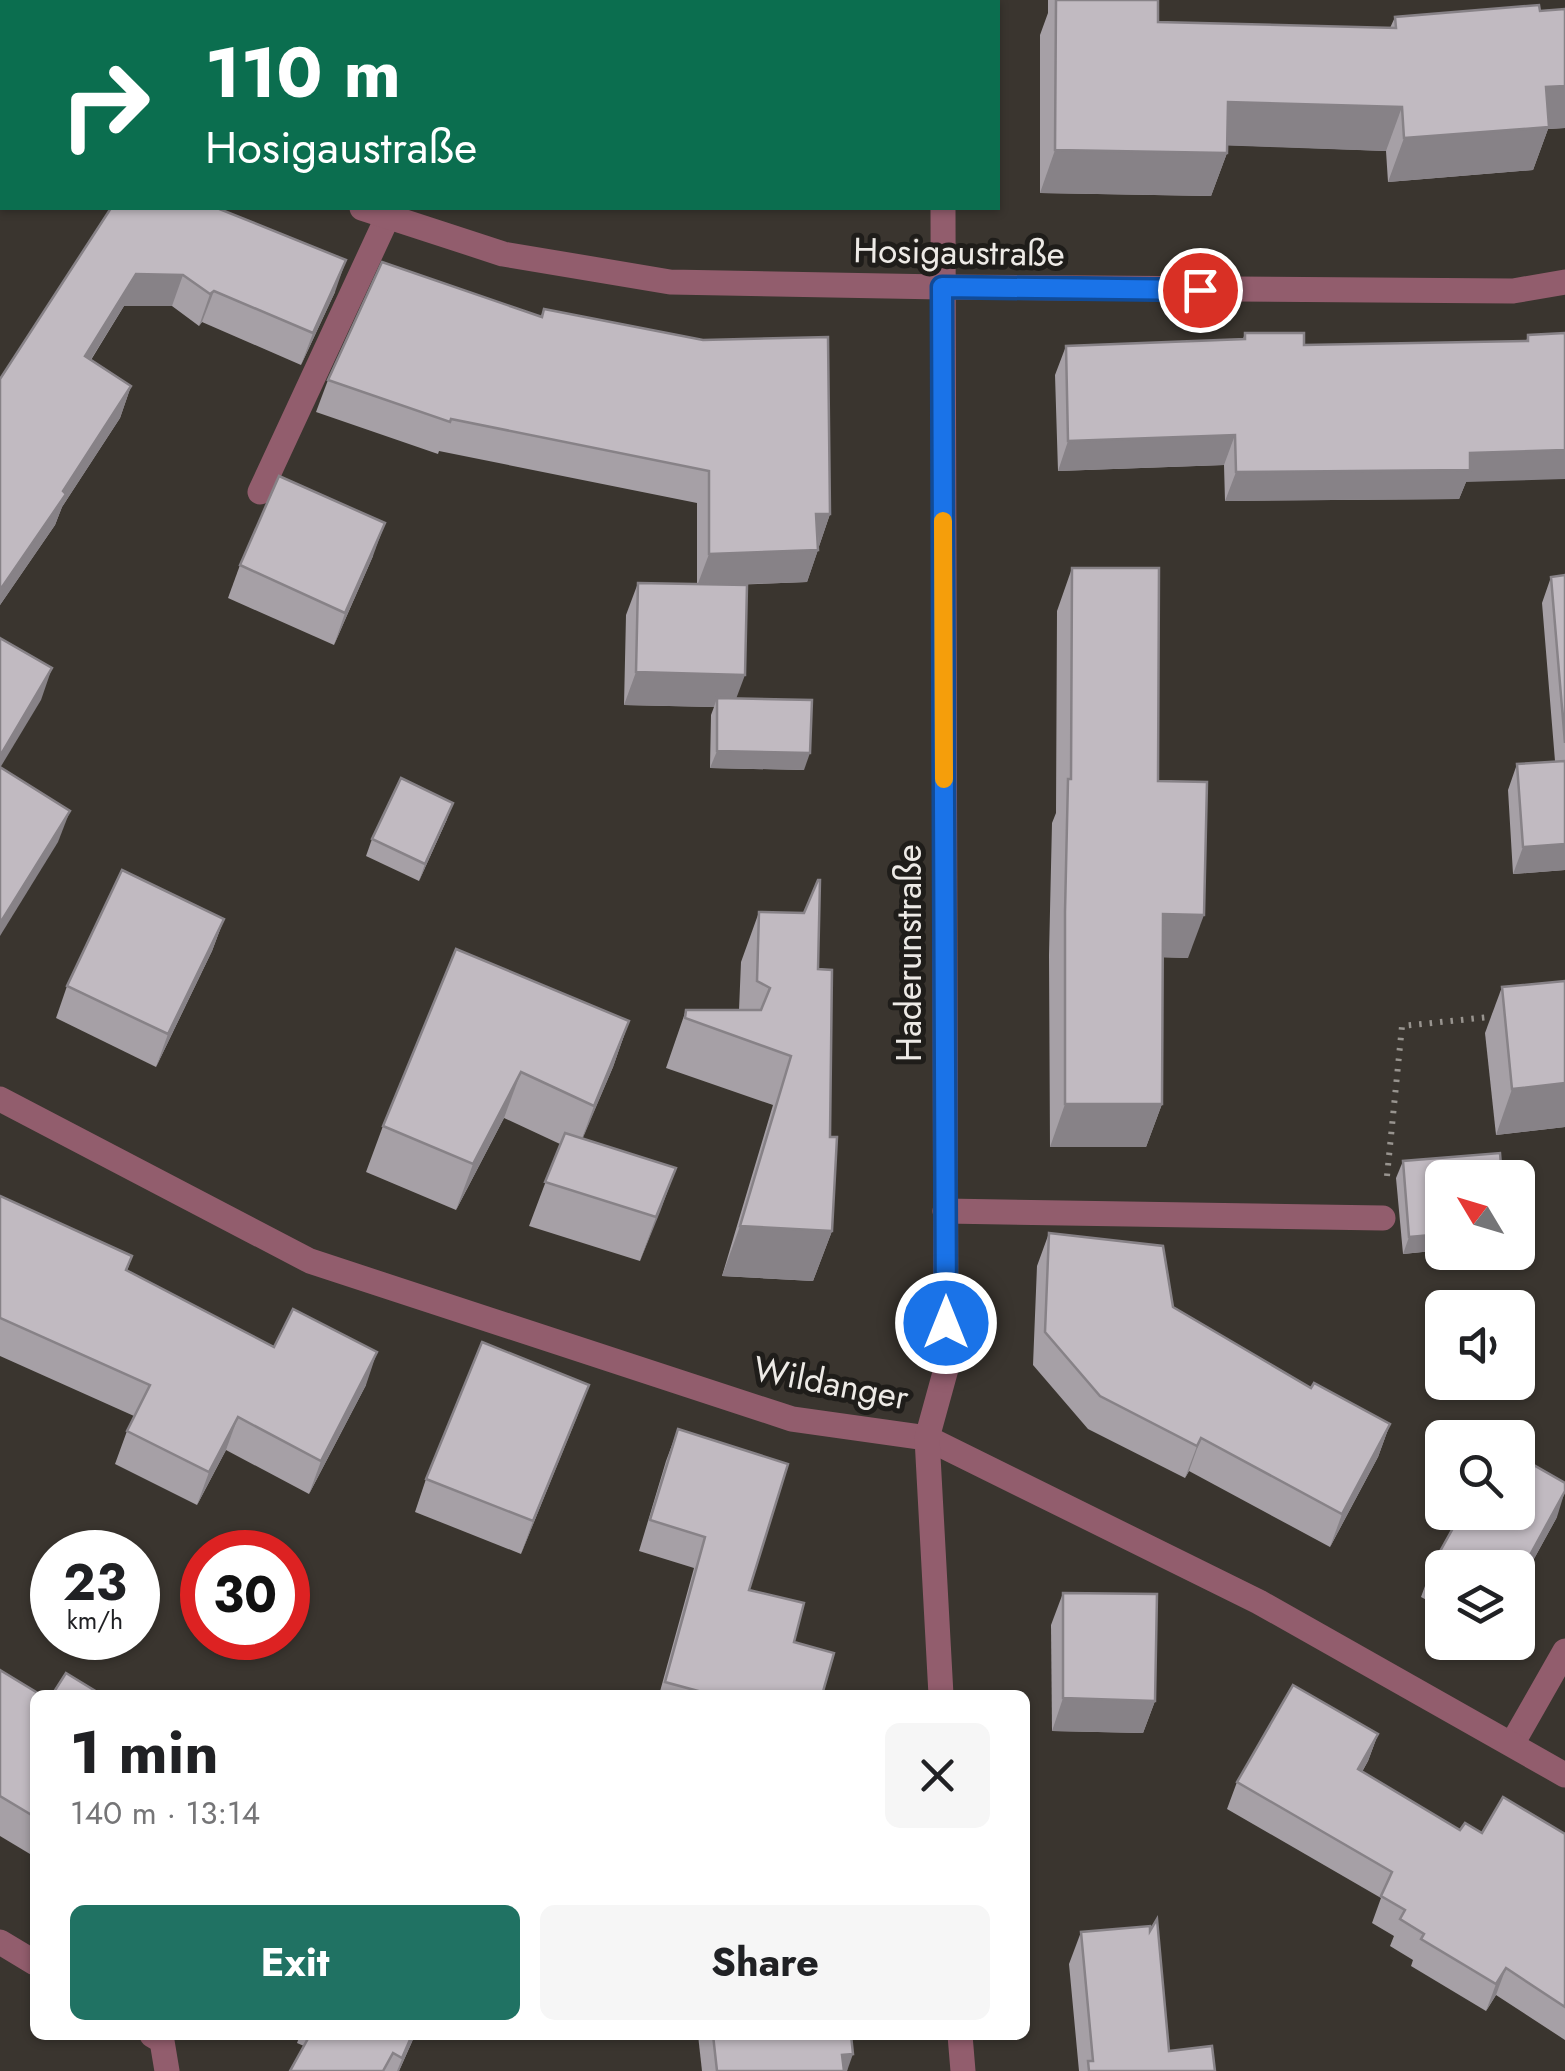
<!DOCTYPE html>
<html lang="en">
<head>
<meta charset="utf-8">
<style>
	:root { --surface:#fff; --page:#f6f6f6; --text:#202124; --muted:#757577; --accent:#207263 }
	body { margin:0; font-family:Jost,sans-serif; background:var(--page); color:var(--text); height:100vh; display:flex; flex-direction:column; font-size:38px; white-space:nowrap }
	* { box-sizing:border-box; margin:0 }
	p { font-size:32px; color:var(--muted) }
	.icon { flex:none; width:55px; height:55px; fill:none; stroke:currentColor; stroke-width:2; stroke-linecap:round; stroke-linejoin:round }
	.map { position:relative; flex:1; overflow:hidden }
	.drawer { position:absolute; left:30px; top:1690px; width:1000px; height:350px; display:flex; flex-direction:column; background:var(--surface); border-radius:15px; box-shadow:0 2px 8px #0004 }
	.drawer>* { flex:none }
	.top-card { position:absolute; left:0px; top:0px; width:1000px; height:210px; box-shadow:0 2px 8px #0004; background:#0b6e4f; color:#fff; overflow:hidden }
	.needle { width:65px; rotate:308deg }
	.fabs { position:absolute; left:1425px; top:1160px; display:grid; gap:20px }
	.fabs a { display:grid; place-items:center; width:110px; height:110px; border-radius:15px; background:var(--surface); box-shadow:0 2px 8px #0004; font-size:50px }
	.speed { position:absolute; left:30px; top:1530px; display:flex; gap:20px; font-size:50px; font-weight:700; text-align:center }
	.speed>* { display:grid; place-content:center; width:130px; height:130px; border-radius:50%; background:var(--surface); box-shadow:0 2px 8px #0004; line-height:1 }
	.speed small { font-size:25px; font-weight:400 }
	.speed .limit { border:15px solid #d22; background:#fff; color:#111 }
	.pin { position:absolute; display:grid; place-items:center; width:85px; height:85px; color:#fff; margin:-42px; border:5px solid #fff; border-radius:50%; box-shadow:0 2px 10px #0007 }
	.me { position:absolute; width:110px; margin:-55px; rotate:0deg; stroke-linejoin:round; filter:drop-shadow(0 0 8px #0008) }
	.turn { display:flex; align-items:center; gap:35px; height:210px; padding:0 40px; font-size:45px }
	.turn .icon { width:130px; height:130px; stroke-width:2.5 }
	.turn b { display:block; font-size:70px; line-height:85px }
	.round { display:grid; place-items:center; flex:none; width:105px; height:105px; border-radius:15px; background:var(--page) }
	.headline { display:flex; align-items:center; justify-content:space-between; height:170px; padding:0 40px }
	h1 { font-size:60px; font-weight:700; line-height:75px }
	.action { display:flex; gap:20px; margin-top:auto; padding:20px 40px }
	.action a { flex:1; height:115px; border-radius:15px; background:var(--accent); color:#fff; font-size:40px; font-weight:700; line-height:115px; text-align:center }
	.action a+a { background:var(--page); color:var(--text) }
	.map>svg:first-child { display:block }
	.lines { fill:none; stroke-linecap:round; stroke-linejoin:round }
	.path { stroke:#98948f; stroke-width:6; stroke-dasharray:2.5 8; stroke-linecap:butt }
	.service { stroke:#925d6d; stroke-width:25 }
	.minor { stroke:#925d6d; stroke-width:25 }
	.wall { fill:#a6a0a6 }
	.shaded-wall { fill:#878287 }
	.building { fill:#c1bac1; stroke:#878287; stroke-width:2.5 }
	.route-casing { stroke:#114b97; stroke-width:25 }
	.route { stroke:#1a73e8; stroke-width:18 }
	.slow { stroke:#f59e0b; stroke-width:18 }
	.labels { text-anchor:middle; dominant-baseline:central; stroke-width:10; stroke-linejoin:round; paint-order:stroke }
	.street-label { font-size:35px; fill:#edeae6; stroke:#1f1d1a }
</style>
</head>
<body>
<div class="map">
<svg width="1565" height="2071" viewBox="0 0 1565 2071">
	<rect width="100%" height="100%" fill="#3a352f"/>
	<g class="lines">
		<path class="path" d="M 1387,1176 L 1402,1026 L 1499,1016"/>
		<g class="service">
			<path d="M 260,492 L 388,216"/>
			<path d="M 945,1211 L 1383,1218"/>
			<path d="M 1512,1744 L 1565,1651"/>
		</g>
		<g class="minor">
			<path d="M 119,2 L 120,0"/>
			<path d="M 944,2 L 944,0"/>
			<path d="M 0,180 L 2,176"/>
			<path d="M 362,208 L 503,254 L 670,282 L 942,287 L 1513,291 L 1565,282"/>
			<path d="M 0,1099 L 310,1261 L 792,1419 L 927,1438 L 1259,1602 L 1565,1775"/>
			<path d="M 941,1695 L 927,1438 L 946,1369 L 943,208"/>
			<path d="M 0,1942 L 35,1963"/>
			<path d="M 152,2035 L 162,2041 L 167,2071"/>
			<path d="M 960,2035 L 963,2071"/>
		</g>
	</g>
	<g class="wall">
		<path d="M 243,0 L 603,0 L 610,2 L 242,2 Z"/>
		<rect x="702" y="0" width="125" height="2"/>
		<path d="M 1048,0 L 1158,0 L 1158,22 L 1390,28 L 1395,17 L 1565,9 L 1565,128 L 1548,129 L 1533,170 L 1388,182 L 1386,151 L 1227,145 L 1227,153 L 1211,196 L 1040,193 L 1040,35 L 1048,13 Z"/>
		<path d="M 111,208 L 335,292 L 301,365 L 202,322 L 199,326 L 172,306 L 124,306 L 91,360 L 131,386 L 120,418 L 62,507 L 55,525 L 0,605 L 0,379 Z"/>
		<path d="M 544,309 L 830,514 L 807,582 L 733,585 L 736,699 L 804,770 L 710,768 L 711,715 L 714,707 L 624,705 L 626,615 L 638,583 L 697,584 L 697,503 L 439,451 L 438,454 L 316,412 L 328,380 L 541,316 Z"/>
		<path d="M 1245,333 L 1304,345 L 1526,342 L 1528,335 L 1565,333 L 1466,482 L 1459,499 L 1225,501 L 1224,465 L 1058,471 L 1055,375 L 1066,346 L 1243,339 Z"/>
		<path d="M 373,556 L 334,645 L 228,598 L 240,565 Z"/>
		<path d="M 1072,568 L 1158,781 L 1188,958 L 1162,957 L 1162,1104 L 1146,1147 L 1050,1147 L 1049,955 L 1052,823 L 1056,813 L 1057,611 Z"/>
		<path d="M 1565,575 L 1565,870 L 1513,874 L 1508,790 L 1517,764 L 1555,761 L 1542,603 L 1551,577 Z"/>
		<path d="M 447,819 L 419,881 L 366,856 L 372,839 Z"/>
		<path d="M 759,912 L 818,969 L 830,1137 L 832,1231 L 813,1281 L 722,1276 L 773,1105 L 666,1068 L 686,1010 L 739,1010 L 741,962 Z"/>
		<path d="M 224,919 L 212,951 L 156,1067 L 56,1018 L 67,986 Z"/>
		<path d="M 1565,981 L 1565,1127 L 1496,1135 L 1485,1033 L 1502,987 Z"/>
		<path d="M 629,1021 L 613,1067 L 582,1139 L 676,1168 L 640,1261 L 529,1226 L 560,1144 L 504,1118 L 456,1210 L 366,1172 L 383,1126 Z"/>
		<path d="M 1403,1161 L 1442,1178 L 1442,1250 L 1403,1254 L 1396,1178 Z"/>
		<path d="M 0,1196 L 132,1256 L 127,1271 L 274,1347 L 366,1385 L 309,1494 L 226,1450 L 197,1505 L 115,1464 L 127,1431 L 134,1416 L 0,1356 Z"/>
		<path d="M 1049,1233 L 1311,1388 L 1390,1424 L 1378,1457 L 1330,1547 L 1189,1471 L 1185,1478 L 1088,1429 L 1033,1365 L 1037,1266 Z"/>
		<path d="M 589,1385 L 521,1554 L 415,1512 L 426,1479 Z"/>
		<path d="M 678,1429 L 749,1590 L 794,1642 L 822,1695 L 659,1695 L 694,1568 L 639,1551 L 666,1461 Z"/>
		<path d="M 1557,1517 L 1518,1588 L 1518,1568 L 1442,1568 L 1442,1608 L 1421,1597 L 1433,1564 Z"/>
		<path d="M 1063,1593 L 1155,1701 L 1143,1733 L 1052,1731 L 1051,1625 Z"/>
		<path d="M 0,1670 L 35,1695 L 35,1857 L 0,1836 Z"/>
		<path d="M 1378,1734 L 1368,1761 L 1362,1772 L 1460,1830 L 1482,1833 L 1565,1834 L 1565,2040 L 1496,1995 L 1486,2011 L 1411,1966 L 1413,1960 L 1390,1946 L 1394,1936 L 1372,1923 L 1381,1898 L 1227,1809 L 1237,1782 Z"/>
		<path d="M 1081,1932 L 1169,2051 L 1215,2071 L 1079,2071 L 1069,1964 Z"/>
		<path d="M 300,2035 L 415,2035 L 399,2071 L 290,2071 L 304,2046 L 297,2043 Z"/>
		<path d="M 698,2035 L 851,2035 L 847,2071 L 702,2071 Z"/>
	</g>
	<g class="shaded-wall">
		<path d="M 1565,86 L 1565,128 L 1548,129 L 1533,170 L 1388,182 L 1404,138 L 1546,87 Z"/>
		<path d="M 1228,102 L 1402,107 L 1386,151 L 1212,145 Z"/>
		<path d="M 1055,150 L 1227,153 L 1211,196 L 1040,193 Z"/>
		<path d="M 346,260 L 335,292 L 301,365 L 313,333 Z"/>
		<path d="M 136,274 L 183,275 L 172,306 L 124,306 L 73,388 L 85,356 Z"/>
		<path d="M 214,291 L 202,322 L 199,326 L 210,294 Z"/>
		<path d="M 131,386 L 120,418 L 62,507 L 55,525 L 0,605 L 0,590 Z"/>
		<path d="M 1235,435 L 1224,465 L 1058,471 L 1068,441 Z"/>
		<path d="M 1565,450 L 1565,479 L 1466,482 L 1459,499 L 1225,501 L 1236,472 L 1470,453 Z"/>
		<path d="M 816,514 L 830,514 L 819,546 Z"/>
		<path d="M 385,523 L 373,556 L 334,645 L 345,613 Z"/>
		<path d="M 818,550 L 807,582 L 697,586 L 709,554 Z"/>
		<path d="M 52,668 L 41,700 L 0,768 L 0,756 Z"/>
		<path d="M 636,672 L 745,675 L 733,707 L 717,698 L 714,707 L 624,705 Z"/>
		<path d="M 717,751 L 810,753 L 804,770 L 710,768 Z"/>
		<path d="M 453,803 L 447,819 L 419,881 L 425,864 Z"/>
		<path d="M 70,811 L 58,842 L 0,936 L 0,923 Z"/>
		<path d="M 1565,844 L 1565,870 L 1513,874 L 1523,847 Z"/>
		<path d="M 1163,914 L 1204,915 L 1188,958 L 1147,957 Z"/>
		<path d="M 224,919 L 212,951 L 156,1067 L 168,1034 Z"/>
		<path d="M 629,1021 L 613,1067 L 577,1152 L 594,1106 Z"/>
		<path d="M 521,1072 L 504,1118 L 456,1210 L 473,1164 Z"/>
		<path d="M 1565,1083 L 1565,1127 L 1496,1135 L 1512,1089 Z"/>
		<path d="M 1065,1104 L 1162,1104 L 1146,1147 L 1050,1147 Z"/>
		<path d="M 676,1168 L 660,1212 L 640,1261 L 656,1217 Z"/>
		<path d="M 740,1226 L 832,1231 L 813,1281 L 722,1276 Z"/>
		<path d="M 1442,1234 L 1442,1250 L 1403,1254 L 1409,1237 Z"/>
		<path d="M 377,1352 L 366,1385 L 309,1494 L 321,1461 Z"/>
		<path d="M 589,1385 L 577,1417 L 521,1554 L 533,1521 Z"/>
		<path d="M 238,1417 L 226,1450 L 197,1505 L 209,1472 Z"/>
		<path d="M 1390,1424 L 1378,1457 L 1330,1547 L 1342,1514 Z"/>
		<path d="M 1201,1438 L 1189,1471 L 1185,1478 L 1197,1446 Z"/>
		<path d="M 1565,1491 L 1557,1517 L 1518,1588 L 1518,1577 Z"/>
		<path d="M 1063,1698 L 1155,1701 L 1143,1733 L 1052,1731 Z"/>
		<path d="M 1378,1734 L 1368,1761 L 1348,1796 L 1358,1769 Z"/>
		<path d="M 1506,1968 L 1496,1995 L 1486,2011 L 1496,1984 Z"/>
		<path d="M 412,2035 L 415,2035 L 399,2071 L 397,2071 Z"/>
		<path d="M 853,2054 L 847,2071 L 836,2071 L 842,2055 Z"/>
	</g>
	<g class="building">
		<path d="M 270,0 L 603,0 L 610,2 L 274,2 Z"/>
		<rect x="718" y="0" width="109" height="2"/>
		<path d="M 1056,0 L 1158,0 L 1158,22 L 1396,28 L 1395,17 L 1539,5 L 1540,11 L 1565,9 L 1565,86 L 1546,87 L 1549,127 L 1404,138 L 1402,107 L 1228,102 L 1227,153 L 1055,150 Z"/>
		<path d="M 111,208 L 217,208 L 346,260 L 313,333 L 214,291 L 210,294 L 183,275 L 136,274 L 85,356 L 131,386 L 63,491 L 66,494 L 0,590 L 0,379 Z"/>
		<path d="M 382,262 L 542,317 L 544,309 L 703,340 L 828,337 L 830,514 L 816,514 L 818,550 L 709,554 L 709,471 L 451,419 L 450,422 L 328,380 Z"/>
		<path d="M 1245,333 L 1304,333 L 1304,345 L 1528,341 L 1528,335 L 1565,333 L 1565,450 L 1470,453 L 1470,470 L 1236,472 L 1235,435 L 1068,441 L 1066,346 L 1245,339 Z"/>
		<path d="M 279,476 L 385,523 L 345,613 L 240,565 Z"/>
		<path d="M 1072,568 L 1159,568 L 1158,781 L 1207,782 L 1204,915 L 1163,914 L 1162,1104 L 1065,1104 L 1065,912 L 1068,779 L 1071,779 Z"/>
		<path d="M 1565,575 L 1565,743 L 1551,577 Z"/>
		<path d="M 638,583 L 747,585 L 745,675 L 636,672 Z"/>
		<path d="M 0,638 L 52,668 L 0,756 Z"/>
		<path d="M 717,698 L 812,700 L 810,753 L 717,751 Z"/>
		<path d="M 1565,761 L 1565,844 L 1523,847 L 1517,764 Z"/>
		<path d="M 0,767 L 70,811 L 0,923 Z"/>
		<path d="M 401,778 L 453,803 L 425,864 L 372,839 Z"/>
		<path d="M 122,870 L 224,919 L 168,1034 L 67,986 Z"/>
		<path d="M 818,880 L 820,880 L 818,969 L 832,970 L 830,1137 L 837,1137 L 832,1231 L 740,1226 L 791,1056 L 685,1018 L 686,1010 L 761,1010 L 770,988 L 757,981 L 759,912 L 804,913 Z"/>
		<path d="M 456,949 L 629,1021 L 594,1106 L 521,1072 L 473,1164 L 383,1126 Z"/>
		<path d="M 1565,981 L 1565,1083 L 1512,1089 L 1502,987 Z"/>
		<path d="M 565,1133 L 676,1168 L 656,1217 L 545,1182 Z"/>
		<path d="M 1500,1153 L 1502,1178 L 1442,1178 L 1442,1234 L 1409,1237 L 1403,1161 Z"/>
		<path d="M 0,1196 L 132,1256 L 126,1270 L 274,1347 L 293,1309 L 377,1352 L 321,1461 L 238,1417 L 209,1472 L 127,1431 L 150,1385 L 0,1318 Z"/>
		<path d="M 1049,1233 L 1163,1246 L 1173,1307 L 1311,1388 L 1314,1383 L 1390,1424 L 1342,1514 L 1201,1438 L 1197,1446 L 1100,1396 L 1045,1332 Z"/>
		<path d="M 482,1342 L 589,1385 L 533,1521 L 426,1479 Z"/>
		<path d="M 678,1429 L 788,1464 L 749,1590 L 804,1603 L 794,1642 L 834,1653 L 822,1695 L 713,1695 L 665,1682 L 705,1537 L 650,1520 Z"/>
		<path d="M 1518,1456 L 1565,1483 L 1565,1491 L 1518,1577 L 1518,1568 L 1442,1568 L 1442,1569 L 1433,1564 L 1462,1512 L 1518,1512 Z"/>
		<path d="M 1063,1593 L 1157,1594 L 1155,1701 L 1063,1698 Z"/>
		<path d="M 0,1670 L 41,1695 L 35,1695 L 35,1817 L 0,1796 Z"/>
		<path d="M 66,1673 L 102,1695 L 52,1695 Z"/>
		<path d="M 1293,1685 L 1378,1734 L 1358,1769 L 1460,1830 L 1465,1823 L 1482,1833 L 1503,1797 L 1565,1834 L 1565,2007 L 1506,1968 L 1496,1984 L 1421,1939 L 1424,1934 L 1400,1919 L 1405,1910 L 1381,1896 L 1392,1872 L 1237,1782 Z"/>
		<path d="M 1157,1919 L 1169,2051 L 1212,2046 L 1215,2071 L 1089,2071 L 1088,2061 L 1093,2061 L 1081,1932 L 1150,1926 L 1150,1931 Z"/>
		<path d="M 310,2035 L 412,2035 L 402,2058 L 393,2053 L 383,2071 L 290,2071 Z"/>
		<path d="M 713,2035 L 851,2035 L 853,2054 L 842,2055 L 844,2071 L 717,2071 Z"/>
	</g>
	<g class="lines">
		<g class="route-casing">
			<path id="route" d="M 946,1323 L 942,287 L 1200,290"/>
		</g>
		<use href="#route" class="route"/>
		<path class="slow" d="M 943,521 L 944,779"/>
	</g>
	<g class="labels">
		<g class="street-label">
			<text transform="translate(959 252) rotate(1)">Hosigaustraße</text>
			<text transform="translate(909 953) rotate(-90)">Haderunstraße</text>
			<text transform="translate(831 1383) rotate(11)">Wildanger</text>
		</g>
	</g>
</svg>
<div class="fabs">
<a><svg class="needle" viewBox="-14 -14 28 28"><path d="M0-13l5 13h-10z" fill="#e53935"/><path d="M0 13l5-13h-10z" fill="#757577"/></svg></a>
<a><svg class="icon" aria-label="sound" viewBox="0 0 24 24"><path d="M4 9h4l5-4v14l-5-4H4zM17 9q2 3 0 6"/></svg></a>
<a><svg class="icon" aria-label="search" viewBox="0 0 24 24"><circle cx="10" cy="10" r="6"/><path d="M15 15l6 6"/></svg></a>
<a><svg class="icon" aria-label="layers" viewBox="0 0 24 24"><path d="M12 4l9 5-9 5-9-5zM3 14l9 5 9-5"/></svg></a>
</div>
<div class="speed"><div>23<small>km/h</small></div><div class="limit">30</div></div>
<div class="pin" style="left:1200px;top:290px;background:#d93025"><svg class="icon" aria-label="arrive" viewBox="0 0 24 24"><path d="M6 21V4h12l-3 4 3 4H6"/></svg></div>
<svg class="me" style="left:946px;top:1323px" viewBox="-20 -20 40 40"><circle r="17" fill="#1a73e8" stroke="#fff" stroke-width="3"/><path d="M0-11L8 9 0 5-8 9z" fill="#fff"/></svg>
<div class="top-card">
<div class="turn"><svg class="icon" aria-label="right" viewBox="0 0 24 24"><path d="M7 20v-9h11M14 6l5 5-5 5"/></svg><div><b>110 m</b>Hosigaustraße</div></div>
</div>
<section class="drawer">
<div class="headline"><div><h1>1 min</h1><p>140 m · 13:14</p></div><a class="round"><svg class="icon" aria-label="close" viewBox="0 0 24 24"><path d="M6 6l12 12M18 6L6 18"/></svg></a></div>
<div class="action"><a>Exit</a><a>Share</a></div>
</section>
</div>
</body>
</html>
